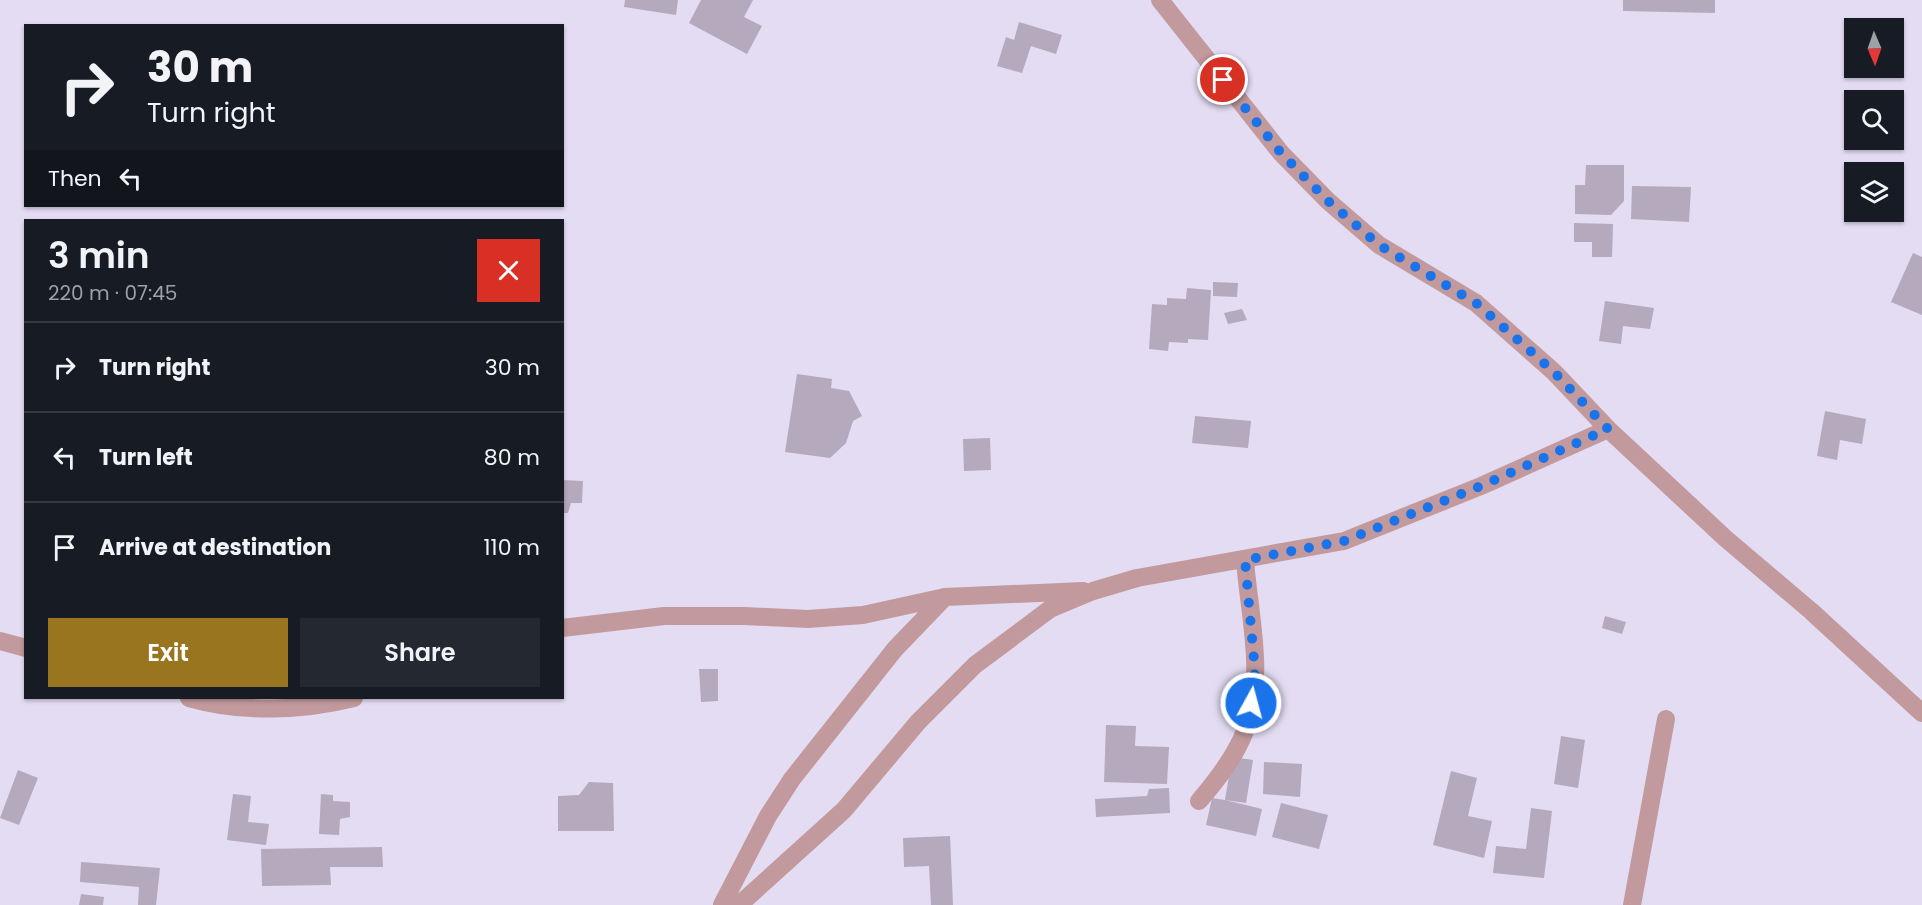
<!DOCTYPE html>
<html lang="en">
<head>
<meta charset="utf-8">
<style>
	:root { --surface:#171b24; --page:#242831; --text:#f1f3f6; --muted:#9ea1a6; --line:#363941; --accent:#997520 }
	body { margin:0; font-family:Poppins,sans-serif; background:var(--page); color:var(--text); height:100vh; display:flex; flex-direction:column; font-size:22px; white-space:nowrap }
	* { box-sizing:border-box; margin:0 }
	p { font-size:20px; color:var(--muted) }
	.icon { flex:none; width:33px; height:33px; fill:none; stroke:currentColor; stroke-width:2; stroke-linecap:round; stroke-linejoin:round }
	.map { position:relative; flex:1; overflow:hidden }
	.drawer { position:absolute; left:24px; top:219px; width:540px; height:480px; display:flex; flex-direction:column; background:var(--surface); border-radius:0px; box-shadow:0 2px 4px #0004 }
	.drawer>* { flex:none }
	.hud { position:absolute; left:24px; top:24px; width:540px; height:183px; border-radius:0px; box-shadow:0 2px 4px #0004; background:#171b24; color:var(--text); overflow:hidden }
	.needle { width:39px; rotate:178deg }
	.buttons { position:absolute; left:1844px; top:18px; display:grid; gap:12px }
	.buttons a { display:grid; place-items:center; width:60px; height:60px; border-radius:0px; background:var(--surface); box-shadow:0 2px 4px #0004; font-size:30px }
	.pin { position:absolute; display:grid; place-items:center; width:51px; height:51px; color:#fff; margin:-26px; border:3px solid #fff; border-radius:50%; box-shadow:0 2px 6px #0007 }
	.me { position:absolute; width:66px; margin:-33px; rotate:7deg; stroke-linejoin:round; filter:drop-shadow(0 0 4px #0008) }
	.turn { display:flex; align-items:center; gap:21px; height:126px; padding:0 24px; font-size:27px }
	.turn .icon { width:78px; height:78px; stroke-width:2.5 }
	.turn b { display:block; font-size:42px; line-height:51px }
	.then { display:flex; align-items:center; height:57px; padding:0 24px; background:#0003; gap:12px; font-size:22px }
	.round { display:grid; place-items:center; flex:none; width:63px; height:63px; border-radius:0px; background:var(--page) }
	.headline { display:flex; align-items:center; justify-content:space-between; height:102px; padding:0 24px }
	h1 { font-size:36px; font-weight:600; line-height:45px }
	.primary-button { display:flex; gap:12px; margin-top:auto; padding:12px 24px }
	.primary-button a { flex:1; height:69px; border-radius:0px; background:var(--accent); color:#fff; font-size:24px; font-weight:600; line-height:69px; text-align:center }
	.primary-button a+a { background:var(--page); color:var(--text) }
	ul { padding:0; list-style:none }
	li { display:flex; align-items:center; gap:18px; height:90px; padding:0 24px; border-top:2px solid var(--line) }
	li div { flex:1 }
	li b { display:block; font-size:22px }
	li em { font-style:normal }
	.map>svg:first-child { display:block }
	.building { fill:#b5a9bd }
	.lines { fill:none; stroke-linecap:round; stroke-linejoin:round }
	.street { stroke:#c2999c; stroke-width:18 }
	.route { stroke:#1a73e8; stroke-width:10; stroke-dasharray:0 18 }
</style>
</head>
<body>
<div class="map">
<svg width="1922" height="905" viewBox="0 0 1922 905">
	<rect width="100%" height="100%" fill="#e3dcf3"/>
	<g class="building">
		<path d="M 625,0 L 678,0 L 676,15 L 624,7 Z"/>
		<path d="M 701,0 L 753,0 L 744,17 L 762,26 L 747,54 L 689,23 Z"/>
		<path d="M 1623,0 L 1715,0 L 1715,13 L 1623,11 Z"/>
		<path d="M 1019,22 L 1062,35 L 1056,54 L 1031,46 L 1022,73 L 997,66 L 1006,37 L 1014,40 Z"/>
		<path d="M 1586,165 L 1624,165 L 1624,201 L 1611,215 L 1575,214 L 1575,185 L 1585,185 Z"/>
		<path d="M 1632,186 L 1691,187 L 1689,222 L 1631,219 Z"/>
		<path d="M 1574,223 L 1613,224 L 1612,257 L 1592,257 L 1592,242 L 1574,242 Z"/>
		<path d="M 1913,253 L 1922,257 L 1922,315 L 1891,302 Z"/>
		<path d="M 1213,282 L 1238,283 L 1237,297 L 1213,296 Z"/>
		<path d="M 1187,288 L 1211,290 L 1208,340 L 1188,339 L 1188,343 L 1169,342 L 1168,351 L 1149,349 L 1152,304 L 1167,305 L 1167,298 L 1186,299 Z"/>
		<path d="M 1605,301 L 1654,308 L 1650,329 L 1623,326 L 1621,344 L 1599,341 Z"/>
		<path d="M 1242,309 L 1247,320 L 1228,324 L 1224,313 Z"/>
		<path d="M 797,374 L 832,379 L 831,388 L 849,391 L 862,416 L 853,421 L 846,443 L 830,458 L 785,452 Z"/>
		<path d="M 1825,411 L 1866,419 L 1862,444 L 1840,440 L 1837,460 L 1817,456 Z"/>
		<path d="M 1195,416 L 1251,421 L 1248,448 L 1192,443 Z"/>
		<path d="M 990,438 L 991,470 L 964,471 L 963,439 Z"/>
		<path d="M 562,480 L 583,481 L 582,503 L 571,503 L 568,513 L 562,513 Z"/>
		<path d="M 1605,616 L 1626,622 L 1622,634 L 1602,628 Z"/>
		<path d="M 699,669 L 718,669 L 718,701 L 701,702 Z"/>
		<path d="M 1106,725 L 1136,726 L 1135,746 L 1169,747 L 1167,784 L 1104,782 Z"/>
		<path d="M 1561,736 L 1585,740 L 1578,788 L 1554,784 Z"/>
		<path d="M 1232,757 L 1253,760 L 1246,803 L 1225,800 L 1262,809 L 1256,836 L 1206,825 L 1212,798 L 1225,800 Z"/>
		<path d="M 1264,762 L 1302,764 L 1300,797 L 1263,794 Z"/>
		<path d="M 18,770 L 38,778 L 19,825 L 0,818 Z"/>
		<path d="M 1451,771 L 1477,778 L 1468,816 L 1492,821 L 1484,858 L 1433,845 Z"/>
		<path d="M 589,782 L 613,783 L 614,831 L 558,831 L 558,796 L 579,795 Z"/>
		<path d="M 1169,788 L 1170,813 L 1096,817 L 1095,799 L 1147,796 L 1149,789 Z"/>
		<path d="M 233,794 L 251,796 L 248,822 L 269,824 L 266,845 L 227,840 Z"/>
		<path d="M 321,794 L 333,795 L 333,801 L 350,802 L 350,817 L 340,819 L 339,835 L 319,834 Z"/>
		<path d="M 1281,803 L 1328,815 L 1319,849 L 1272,837 Z"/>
		<path d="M 1531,808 L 1552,811 L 1544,878 L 1493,873 L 1496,846 L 1526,849 Z"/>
		<path d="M 950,836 L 953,905 L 931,905 L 929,866 L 904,867 L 903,838 Z"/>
		<path d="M 382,847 L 383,867 L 330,867 L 331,885 L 262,886 L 261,849 Z"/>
		<path d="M 81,862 L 160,868 L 156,905 L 138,905 L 139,887 L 80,882 Z"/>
		<path d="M 81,894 L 104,897 L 103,905 L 79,905 Z"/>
	</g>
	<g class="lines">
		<g class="street">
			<path d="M 1160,0 L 1281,153 L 1328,201 L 1379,245 L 1476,303 L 1554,372 L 1608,429 L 1725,538 L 1811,611 L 1922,713"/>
			<path d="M 562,628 L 664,616 L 745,616 L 808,619 L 863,615 L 945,597"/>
			<path d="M 0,641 L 26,648"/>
			<path d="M 189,698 C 241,713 302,711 354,698"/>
			<path d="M 1199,801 C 1217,780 1235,757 1245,731 C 1266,677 1249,615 1245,560"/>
			<path d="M 722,905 L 768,816 L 792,779 L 895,649 L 945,597 L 1083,591"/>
			<path d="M 739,905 L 844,810 L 918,722 L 975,665 L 1050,609 L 1093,591 L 1137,578 L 1344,541 L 1481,486 L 1608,429"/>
			<path d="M 1632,905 L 1666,719"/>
		</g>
	</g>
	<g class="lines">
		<path class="route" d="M 1223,80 L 1281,153 L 1328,201 L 1379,245 L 1476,303 L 1554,372 L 1608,429 L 1481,486 L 1344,541 L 1245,560 L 1255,671 L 1251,703"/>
	</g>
</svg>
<div class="buttons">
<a><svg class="needle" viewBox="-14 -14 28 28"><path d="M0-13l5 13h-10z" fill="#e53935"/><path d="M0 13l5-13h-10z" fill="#9ea1a6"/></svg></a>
<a><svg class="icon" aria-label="search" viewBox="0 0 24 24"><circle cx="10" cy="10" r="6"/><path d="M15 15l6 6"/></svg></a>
<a><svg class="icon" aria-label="layers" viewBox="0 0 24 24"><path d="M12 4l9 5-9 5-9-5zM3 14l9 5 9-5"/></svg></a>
</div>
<div class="pin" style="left:1223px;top:80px;background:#d93025"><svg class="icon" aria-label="arrive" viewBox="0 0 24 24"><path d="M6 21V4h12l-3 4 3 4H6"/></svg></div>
<svg class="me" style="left:1251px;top:703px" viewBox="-20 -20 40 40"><circle r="17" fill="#1a73e8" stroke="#fff" stroke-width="3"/><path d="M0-11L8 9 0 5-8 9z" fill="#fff"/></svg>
<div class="hud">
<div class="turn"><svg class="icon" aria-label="right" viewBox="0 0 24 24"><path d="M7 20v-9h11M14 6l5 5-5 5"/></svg><div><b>30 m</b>Turn right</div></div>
<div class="then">Then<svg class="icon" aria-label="left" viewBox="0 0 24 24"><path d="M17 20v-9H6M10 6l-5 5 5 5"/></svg></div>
</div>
<section class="drawer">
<div class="headline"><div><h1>3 min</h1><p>220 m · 07:45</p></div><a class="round" style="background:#d93025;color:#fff"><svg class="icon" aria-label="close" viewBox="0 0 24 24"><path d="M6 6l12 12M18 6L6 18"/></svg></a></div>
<ul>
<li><svg class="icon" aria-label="right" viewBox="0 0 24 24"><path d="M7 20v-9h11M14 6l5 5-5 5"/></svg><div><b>Turn right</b></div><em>30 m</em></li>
<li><svg class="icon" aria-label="left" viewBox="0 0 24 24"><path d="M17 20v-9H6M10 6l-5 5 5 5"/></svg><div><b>Turn left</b></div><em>80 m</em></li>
<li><svg class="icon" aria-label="arrive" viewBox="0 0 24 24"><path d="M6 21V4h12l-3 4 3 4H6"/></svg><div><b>Arrive at destination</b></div><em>110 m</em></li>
</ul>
<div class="primary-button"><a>Exit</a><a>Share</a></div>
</section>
</div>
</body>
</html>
